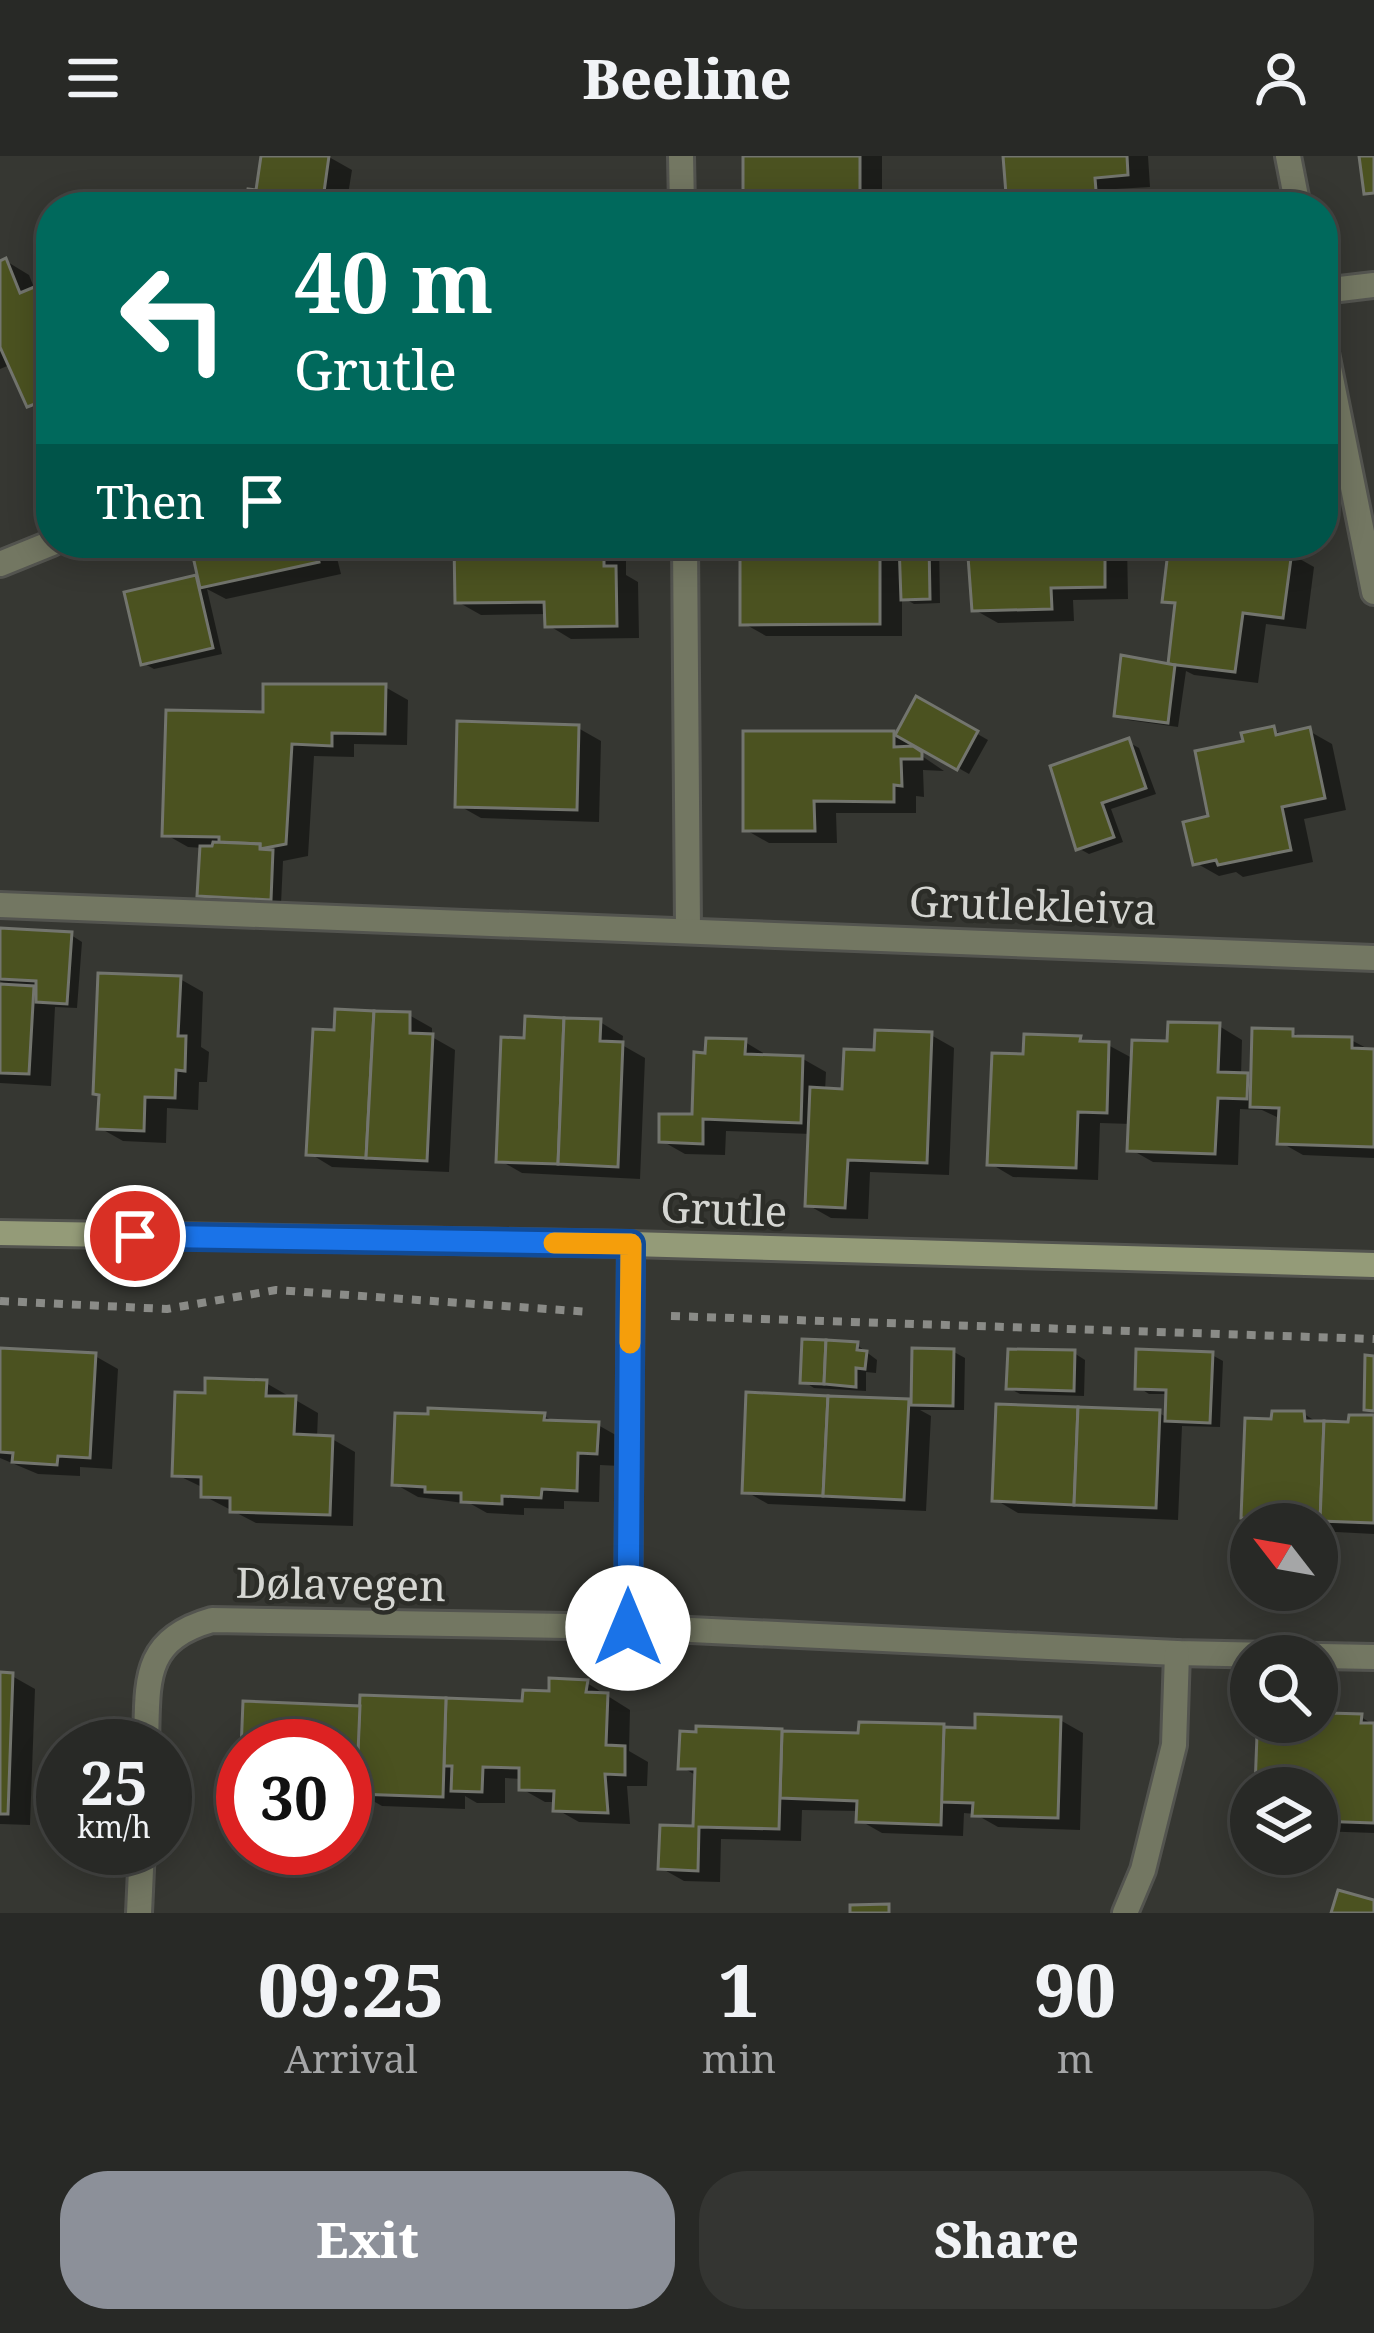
<!DOCTYPE html>
<html lang="en">
<head>
<meta charset="utf-8">
<style>
	:root { --surface:#282926; --page:#343532; --text:#f1f3f6; --muted:#a5a6a7; --line:#444543; --accent:#8c9099 }
	body { margin:0; font-family:"Noto Serif",serif; background:var(--page); color:var(--text); height:100vh; display:flex; flex-direction:column; font-size:45px; white-space:nowrap }
	* { box-sizing:border-box; margin:0 }
	p { font-size:39px; color:var(--muted) }
	.icon { flex:none; width:66px; height:66px; fill:none; stroke:currentColor; stroke-width:2; stroke-linecap:round; stroke-linejoin:round }
	.map { position:relative; height:1757px; overflow:hidden }
	.side { display:flex; flex-direction:column; background:var(--surface); flex:1 }
	.side>* { flex:none }
	.banner { position:absolute; left:36px; top:36px; width:1302px; height:366px; border-radius:48px; box-shadow:0 6px 30px #0003,0 0 0 3px var(--line); background:#00695c; color:#fff; overflow:hidden }
	.needle { width:78px; rotate:301deg }
	.buttons { position:absolute; left:1230px; top:1347px; display:grid; gap:24px }
	.buttons a { display:grid; place-items:center; width:108px; height:108px; border-radius:50%; background:var(--surface); box-shadow:0 6px 30px #0003,0 0 0 3px var(--line); font-size:60px }
	.speed { position:absolute; left:36px; top:1563px; display:flex; gap:24px; font-size:60px; font-weight:700; text-align:center }
	.speed>* { display:grid; place-content:center; width:156px; height:156px; border-radius:50%; background:var(--surface); box-shadow:0 6px 30px #0003,0 0 0 3px var(--line); line-height:1 }
	.speed small { font-size:30px; font-weight:400 }
	.speed .limit { border:18px solid #d22; background:#fff; color:#111 }
	.pin { position:absolute; display:grid; place-items:center; width:102px; height:102px; color:#fff; margin:-51px; border:6px solid #fff; border-radius:50%; box-shadow:0 3px 12px #0007 }
	.me { position:absolute; width:132px; margin:-66px; rotate:0deg; stroke-linejoin:round; filter:drop-shadow(0 0 9px #0008) }
	.turn { display:flex; align-items:center; gap:42px; height:252px; padding:0 60px; font-size:54px }
	.turn .icon { width:156px; height:156px; stroke-width:2.5 }
	.turn b { display:block; font-size:84px; line-height:102px }
	.then { display:flex; align-items:center; height:114px; padding:0 60px; background:#0003; gap:24px; font-size:45px }
	.eta { display:flex; justify-content:space-evenly; align-items:center; height:204px; text-align:center }
	.eta b { font-size:72px; font-weight:800; line-height:84px }
	.action { display:flex; gap:24px; margin-top:auto; padding:24px 60px }
	.action a { flex:1; height:138px; border-radius:48px; background:var(--accent); color:#fff; font-size:48px; font-weight:800; line-height:138px; text-align:center }
	.action a+a { background:var(--page); color:var(--text) }
	header { display:flex; justify-content:space-between; align-items:center; height:156px; padding:0 60px; background:var(--surface); font-size:54px; font-weight:800 }
	.map>svg:first-child { display:block }
	.shadow { fill:#0007 }
	.building { fill:#4b5220; stroke:#73756e; stroke-width:3 }
	.lines { fill:none; stroke-linecap:round; stroke-linejoin:round }
	.street-casing { stroke:#53544f; stroke-width:30 }
	.secondary-casing { stroke:#53544f; stroke-width:30 }
	.path { stroke:#8a8b87; stroke-width:8; stroke-dasharray:9 9; stroke-linecap:butt }
	.street { stroke:#737762; stroke-width:24 }
	.secondary { stroke:#949b78; stroke-width:24 }
	.route-casing { stroke:#114b97; stroke-width:30 }
	.route { stroke:#1a73e8; stroke-width:21 }
	.slow { stroke:#f59e0b; stroke-width:21 }
	.labels { text-anchor:middle; dominant-baseline:central; stroke-width:9; stroke-linejoin:round; paint-order:stroke }
	.street-label { font-size:42px; fill:#d5d6d2; stroke:#2c2d28 }
</style>
</head>
<body>
<header><svg class="icon" aria-label="menu" viewBox="0 0 24 24"><path d="M4 6h16M4 12h16M4 18h16"/></svg>Beeline<svg class="icon" aria-label="person" viewBox="0 0 24 24"><circle cx="12" cy="8" r="4"/><path d="M4 21q1-7 8-7t8 7"/></svg></header>
<div class="map">
<svg width="1374" height="1757" viewBox="0 0 1374 1757">
	<rect width="100%" height="100%" fill="#363732"/>
	<g class="shadow">
		<path d="M 264,0 L 329,1 L 352,14 L 346,51 L 248,51 L 258,38 Z"/>
		<path d="M 746,0 L 882,0 L 882,51 L 764,51 L 746,41 Z"/>
		<path d="M 1006,0 L 1148,0 L 1150,31 L 1116,33 L 1118,51 L 1010,51 Z"/>
		<path d="M 6,105 L 29,119 L 35,134 L 51,127 L 51,262 L 29,249 L 12,208 L 0,213 L 0,108 Z"/>
		<path d="M 193,387 L 363,387 L 364,391 L 336,398 L 341,418 L 226,443 L 207,433 L 222,498 L 154,513 L 143,507 L 195,422 L 202,426 Z"/>
		<path d="M 457,387 L 626,387 L 626,419 L 638,426 L 639,482 L 571,483 L 548,469 L 548,458 L 481,459 L 458,446 Z"/>
		<path d="M 743,387 L 883,387 L 902,398 L 902,387 L 939,387 L 940,447 L 914,448 L 902,441 L 902,480 L 766,480 L 743,467 Z"/>
		<path d="M 971,387 L 1127,387 L 1128,443 L 1073,444 L 1074,465 L 998,467 L 975,454 Z"/>
		<path d="M 1172,387 L 1211,387 L 1291,398 L 1314,411 L 1306,473 L 1266,468 L 1258,527 L 1194,519 L 1186,515 L 1178,571 L 1128,564 L 1117,558 L 1170,511 L 1178,451 L 1165,444 Z"/>
		<path d="M 385,531 L 408,544 L 407,589 L 354,588 L 354,601 L 314,600 L 308,700 L 283,705 L 281,748 L 211,744 L 200,738 L 203,692 L 188,691 L 165,678 L 266,560 Z"/>
		<path d="M 918,544 L 988,584 L 969,618 L 916,588 L 916,596 L 944,615 L 923,614 L 924,641 L 916,640 L 916,657 L 836,657 L 837,687 L 769,687 L 746,674 L 893,578 L 898,581 Z"/>
		<path d="M 578,572 L 601,585 L 599,666 L 481,662 L 458,649 Z"/>
		<path d="M 1273,574 L 1285,580 L 1309,575 L 1332,588 L 1346,654 L 1304,663 L 1313,706 L 1243,721 L 1236,716 L 1219,720 L 1196,707 L 1211,663 L 1247,588 Z"/>
		<path d="M 1128,586 L 1139,592 L 1156,638 L 1111,653 L 1123,686 L 1089,698 L 1078,692 Z"/>
		<path d="M 0,775 L 71,779 L 82,786 L 77,852 L 55,851 L 51,930 L 0,927 L 0,831 L 11,832 L 0,825 Z"/>
		<path d="M 180,823 L 203,836 L 201,891 L 209,896 L 207,926 L 199,926 L 198,954 L 167,952 L 166,987 L 123,985 L 100,972 Z"/>
		<path d="M 409,859 L 432,872 L 432,881 L 455,894 L 449,1016 L 332,1011 L 309,997 L 337,877 Z"/>
		<path d="M 600,866 L 623,880 L 622,889 L 645,902 L 640,1023 L 522,1017 L 499,1004 L 527,885 Z"/>
		<path d="M 1219,870 L 1242,884 L 1241,920 L 1254,924 L 1292,876 L 1304,883 L 1351,884 L 1374,896 L 1374,1002 L 1303,999 L 1280,986 L 1281,963 L 1262,954 L 1240,953 L 1238,1009 L 1153,1006 L 1130,993 L 1131,968 L 1100,967 L 1098,1024 L 1013,1021 L 991,1008 L 1026,901 L 1080,883 L 1088,888 L 1108,889 L 1134,903 Z"/>
		<path d="M 931,879 L 954,892 L 949,1019 L 870,1016 L 868,1063 L 831,1062 L 808,1049 L 811,978 L 726,975 L 725,999 L 685,998 L 662,985 L 695,962 L 745,886 L 768,900 L 803,903 L 826,916 L 825,935 L 845,936 L 877,897 Z"/>
		<path d="M 857,1189 L 877,1204 L 876,1217 L 866,1216 L 866,1235 L 814,1232 L 803,1225 Z"/>
		<path d="M 0,1195 L 95,1200 L 118,1213 L 112,1313 L 80,1311 L 80,1320 L 38,1318 L 0,1302 Z"/>
		<path d="M 915,1195 L 954,1196 L 965,1202 L 964,1254 L 920,1254 L 931,1260 L 926,1355 L 768,1348 L 745,1335 L 908,1246 L 914,1250 Z"/>
		<path d="M 1074,1197 L 1085,1204 L 1084,1240 L 1020,1238 L 1009,1232 Z"/>
		<path d="M 1212,1199 L 1223,1205 L 1220,1271 L 1182,1270 L 1178,1364 L 1018,1357 L 996,1344 L 1159,1257 L 1168,1262 L 1169,1238 L 1149,1238 L 1138,1231 Z"/>
		<path d="M 266,1227 L 318,1257 L 317,1282 L 332,1283 L 355,1296 L 353,1370 L 256,1367 L 204,1340 L 204,1332 L 175,1318 L 208,1240 Z"/>
		<path d="M 1304,1258 L 1320,1268 L 1351,1269 L 1374,1262 L 1374,1378 L 1317,1375 L 1317,1368 L 1257,1368 L 1244,1360 L 1274,1267 Z"/>
		<path d="M 544,1260 L 557,1267 L 598,1269 L 621,1282 L 620,1310 L 600,1309 L 599,1346 L 564,1345 L 564,1353 L 524,1352 L 524,1359 L 487,1357 L 471,1348 L 418,1341 L 395,1328 Z"/>
		<path d="M 0,1519 L 12,1520 L 35,1533 L 30,1669 L 0,1668 Z"/>
		<path d="M 587,1527 L 630,1554 L 629,1595 L 648,1606 L 647,1630 L 627,1630 L 630,1668 L 579,1666 L 556,1653 L 557,1646 L 545,1646 L 522,1633 L 522,1623 L 505,1622 L 505,1647 L 477,1647 L 465,1640 L 465,1653 L 382,1650 L 359,1637 L 360,1630 L 349,1630 L 345,1660 L 345,1590 L 244,1590 L 363,1553 L 363,1542 L 525,1548 Z"/>
		<path d="M 1361,1561 L 1374,1569 L 1374,1677 L 1317,1675 L 1317,1632 L 1260,1632 L 1300,1583 L 1330,1569 Z"/>
		<path d="M 1060,1564 L 1083,1577 L 1080,1674 L 998,1671 L 975,1658 L 964,1657 L 963,1680 L 882,1677 L 859,1664 L 859,1655 L 802,1654 L 801,1685 L 721,1683 L 720,1726 L 684,1725 L 661,1712 L 695,1673 L 697,1620 L 682,1611 L 699,1573 L 861,1580 L 862,1569 L 978,1575 Z"/>
	</g>
	<g class="building">
		<path d="M 261,0 L 329,0 L 324,36 L 337,51 L 245,51 L 248,33 L 256,34 Z"/>
		<path d="M 743,0 L 860,0 L 860,42 L 743,43 Z"/>
		<path d="M 1003,0 L 1127,0 L 1128,19 L 1095,22 L 1097,47 L 1007,51 Z"/>
		<path d="M 1359,0 L 1374,0 L 1374,37 L 1364,38 Z"/>
		<path d="M 6,102 L 20,137 L 51,124 L 51,257 L 46,244 L 27,251 L 0,191 L 0,105 Z"/>
		<path d="M 190,387 L 315,387 L 319,406 L 200,432 Z"/>
		<path d="M 454,387 L 604,387 L 604,410 L 616,410 L 617,470 L 545,471 L 544,446 L 455,447 Z"/>
		<path d="M 740,387 L 880,387 L 880,468 L 740,469 Z"/>
		<path d="M 899,387 L 929,387 L 930,443 L 901,444 Z"/>
		<path d="M 967,387 L 1105,387 L 1105,431 L 1051,432 L 1052,453 L 972,455 Z"/>
		<path d="M 1169,387 L 1233,387 L 1292,395 L 1283,462 L 1243,457 L 1235,516 L 1168,508 L 1175,447 L 1162,446 Z"/>
		<path d="M 196,419 L 213,492 L 141,509 L 124,436 Z"/>
		<path d="M 1121,499 L 1175,509 L 1168,567 L 1114,560 Z"/>
		<path d="M 263,528 L 386,528 L 385,578 L 332,577 L 332,590 L 292,588 L 286,688 L 260,693 L 260,688 L 219,686 L 219,681 L 162,680 L 166,554 L 263,556 Z"/>
		<path d="M 916,540 L 978,575 L 957,614 L 895,579 Z"/>
		<path d="M 457,565 L 579,569 L 577,654 L 455,651 Z"/>
		<path d="M 1274,570 L 1276,579 L 1310,571 L 1325,642 L 1282,651 L 1291,694 L 1218,709 L 1216,704 L 1193,709 L 1183,666 L 1208,660 L 1195,595 L 1243,585 L 1241,577 Z"/>
		<path d="M 743,575 L 894,575 L 894,591 L 913,590 L 922,596 L 922,603 L 901,603 L 902,630 L 894,629 L 894,646 L 814,645 L 815,675 L 743,675 Z"/>
		<path d="M 1129,582 L 1146,632 L 1102,647 L 1114,681 L 1076,694 L 1050,610 Z"/>
		<path d="M 213,686 L 260,688 L 260,693 L 273,694 L 271,744 L 197,740 L 200,690 L 212,690 Z"/>
		<path d="M 0,772 L 72,776 L 67,848 L 36,846 L 36,825 L 0,823 Z"/>
		<path d="M 98,817 L 181,820 L 178,880 L 186,880 L 185,915 L 176,914 L 175,942 L 145,941 L 144,975 L 97,973 L 99,939 L 93,938 Z"/>
		<path d="M 0,828 L 34,830 L 29,918 L 0,917 Z"/>
		<path d="M 335,853 L 374,855 L 366,1002 L 306,999 L 313,873 L 334,874 Z"/>
		<path d="M 374,855 L 410,856 L 410,877 L 433,878 L 427,1005 L 366,1002 Z"/>
		<path d="M 525,860 L 564,862 L 558,1008 L 496,1006 L 501,881 L 524,882 Z"/>
		<path d="M 564,862 L 601,863 L 600,885 L 623,886 L 618,1011 L 558,1008 Z"/>
		<path d="M 1168,866 L 1220,867 L 1218,916 L 1248,917 L 1247,943 L 1218,942 L 1215,998 L 1127,995 L 1132,884 L 1167,885 Z"/>
		<path d="M 1252,872 L 1293,873 L 1293,880 L 1352,881 L 1352,892 L 1374,893 L 1374,991 L 1277,988 L 1279,952 L 1250,951 Z"/>
		<path d="M 875,874 L 932,876 L 927,1007 L 848,1004 L 845,1052 L 805,1050 L 810,931 L 842,933 L 844,893 L 874,894 Z"/>
		<path d="M 1024,878 L 1081,880 L 1080,885 L 1109,886 L 1107,957 L 1078,956 L 1076,1012 L 987,1009 L 992,897 L 1023,898 Z"/>
		<path d="M 706,882 L 746,883 L 745,898 L 803,900 L 801,967 L 703,963 L 703,988 L 659,986 L 659,958 L 692,958 L 694,896 L 705,897 Z"/>
		<path d="M 802,1183 L 826,1184 L 824,1228 L 800,1227 Z"/>
		<path d="M 826,1184 L 858,1186 L 857,1194 L 867,1195 L 865,1213 L 856,1212 L 856,1231 L 824,1228 Z"/>
		<path d="M 0,1192 L 96,1197 L 90,1302 L 58,1300 L 57,1309 L 12,1306 L 13,1297 L 0,1296 Z"/>
		<path d="M 912,1192 L 954,1193 L 953,1250 L 911,1249 Z"/>
		<path d="M 1008,1193 L 1075,1194 L 1074,1235 L 1006,1233 Z"/>
		<path d="M 1136,1193 L 1213,1196 L 1210,1267 L 1165,1265 L 1166,1234 L 1135,1233 Z"/>
		<path d="M 1365,1199 L 1374,1200 L 1374,1255 L 1364,1254 Z"/>
		<path d="M 205,1222 L 267,1224 L 266,1240 L 296,1240 L 294,1278 L 333,1280 L 330,1359 L 230,1356 L 230,1342 L 201,1341 L 201,1321 L 172,1320 L 175,1236 L 205,1237 Z"/>
		<path d="M 746,1236 L 828,1240 L 823,1340 L 742,1337 Z"/>
		<path d="M 828,1240 L 909,1243 L 904,1344 L 823,1340 Z"/>
		<path d="M 996,1248 L 1078,1251 L 1074,1349 L 992,1345 Z"/>
		<path d="M 1078,1251 L 1160,1254 L 1156,1352 L 1074,1349 Z"/>
		<path d="M 428,1252 L 545,1257 L 544,1264 L 599,1266 L 597,1298 L 578,1297 L 577,1335 L 542,1333 L 541,1342 L 502,1340 L 502,1348 L 461,1346 L 461,1337 L 425,1336 L 425,1331 L 392,1329 L 395,1257 L 428,1258 Z"/>
		<path d="M 1272,1255 L 1304,1255 L 1305,1265 L 1324,1265 L 1320,1365 L 1241,1362 L 1245,1262 L 1271,1263 Z"/>
		<path d="M 1349,1259 L 1374,1259 L 1374,1367 L 1320,1365 L 1324,1265 L 1348,1266 Z"/>
		<path d="M 0,1516 L 13,1517 L 8,1658 L 0,1658 Z"/>
		<path d="M 549,1522 L 588,1524 L 586,1536 L 608,1537 L 606,1589 L 625,1590 L 625,1619 L 605,1618 L 608,1657 L 553,1655 L 554,1635 L 519,1634 L 519,1612 L 483,1611 L 482,1636 L 451,1635 L 452,1610 L 444,1610 L 446,1542 L 522,1545 L 523,1534 L 549,1535 Z"/>
		<path d="M 360,1539 L 446,1542 L 443,1641 L 356,1638 Z"/>
		<path d="M 243,1545 L 360,1550 L 357,1619 L 345,1619 L 345,1590 L 243,1590 L 243,1645 L 239,1645 Z"/>
		<path d="M 1328,1557 L 1362,1558 L 1361,1567 L 1374,1567 L 1374,1667 L 1317,1665 L 1317,1632 L 1255,1632 L 1257,1579 L 1297,1580 L 1298,1566 L 1328,1565 Z"/>
		<path d="M 975,1558 L 1061,1561 L 1058,1662 L 972,1660 L 973,1647 L 941,1646 L 944,1571 L 975,1572 Z"/>
		<path d="M 859,1566 L 944,1568 L 941,1669 L 856,1666 L 857,1645 L 780,1642 L 782,1575 L 858,1577 Z"/>
		<path d="M 696,1570 L 782,1573 L 779,1673 L 699,1671 L 698,1715 L 658,1713 L 660,1669 L 693,1670 L 695,1613 L 678,1613 L 680,1575 L 696,1576 Z"/>
		<path d="M 1338,1734 L 1374,1744 L 1374,1757 L 1331,1757 Z"/>
		<path d="M 889,1748 L 889,1757 L 850,1757 L 850,1749 Z"/>
	</g>
	<g class="lines">
		<g class="street-casing">
			<g id="street">
				<path d="M 681,0 L 682,51"/>
				<path d="M 1288,0 L 1298,51"/>
				<path d="M 1323,135 L 1374,129"/>
				<path d="M 1323,182 L 1374,436"/>
				<path d="M 685,387 L 688,773"/>
				<path d="M 0,408 L 52,387"/>
				<path d="M 0,749 L 1374,802"/>
				<path d="M 628,1471 L 631,1088"/>
				<path d="M 146,1590 C 148,1526 141,1484 212,1464 L 628,1471 L 1177,1497 L 1374,1501"/>
				<path d="M 139,1757 L 142,1692"/>
				<path d="M 1125,1757 L 1143,1714 L 1174,1589 L 1177,1497"/>
			</g>
		</g>
		<g class="secondary-casing">
			<path id="secondary" d="M 0,1077 L 631,1088 L 1374,1109"/>
		</g>
		<g class="path">
			<path d="M 0,1145 L 167,1153 L 276,1134 L 590,1156"/>
			<path d="M 671,1160 L 1374,1183"/>
		</g>
		<use href="#street" class="street"/>
		<use href="#secondary" class="secondary"/>
	</g>
	<g class="lines">
		<g class="route-casing">
			<path id="route" d="M 135,1080 L 631,1088 L 628,1472"/>
		</g>
		<use href="#route" class="route"/>
		<path class="slow" d="M 554,1087 L 631,1088 L 630,1187"/>
	</g>
	<g class="labels">
		<g class="street-label">
			<text transform="translate(1033 748) rotate(2)">Grutlekleiva</text>
			<text transform="translate(724 1052) rotate(2)">Grutle</text>
			<text transform="translate(341 1427) rotate(1)">Dølavegen</text>
		</g>
	</g>
</svg>
<div class="buttons">
<a><svg class="needle" viewBox="-14 -14 28 28"><path d="M0-13l5 13h-10z" fill="#e53935"/><path d="M0 13l5-13h-10z" fill="#a5a6a7"/></svg></a>
<a><svg class="icon" aria-label="search" viewBox="0 0 24 24"><circle cx="10" cy="10" r="6"/><path d="M15 15l6 6"/></svg></a>
<a><svg class="icon" aria-label="layers" viewBox="0 0 24 24"><path d="M12 4l9 5-9 5-9-5zM3 14l9 5 9-5"/></svg></a>
</div>
<div class="speed"><div>25<small>km/h</small></div><div class="limit">30</div></div>
<div class="pin" style="left:135px;top:1080px;background:#d93025"><svg class="icon" aria-label="arrive" viewBox="0 0 24 24"><path d="M6 21V4h12l-3 4 3 4H6"/></svg></div>
<svg class="me" style="left:628px;top:1472px" viewBox="-20 -20 40 40"><circle r="19" fill="#fff"/><path d="M0-13L10 11 0 6-10 11z" fill="#1a73e8"/></svg>
<div class="banner">
<div class="turn"><svg class="icon" aria-label="left" viewBox="0 0 24 24"><path d="M17 20v-9H6M10 6l-5 5 5 5"/></svg><div><b>40 m</b>Grutle</div></div>
<div class="then">Then<svg class="icon" aria-label="arrive" viewBox="0 0 24 24"><path d="M6 21V4h12l-3 4 3 4H6"/></svg></div>
</div>
</div>
<section class="side">
<div class="eta">
<div><b>09:25</b><p>Arrival</p></div>
<div><b>1</b><p>min</p></div>
<div><b>90</b><p>m</p></div>
</div>
<div class="action"><a>Exit</a><a>Share</a></div>
</section>
</body>
</html>
